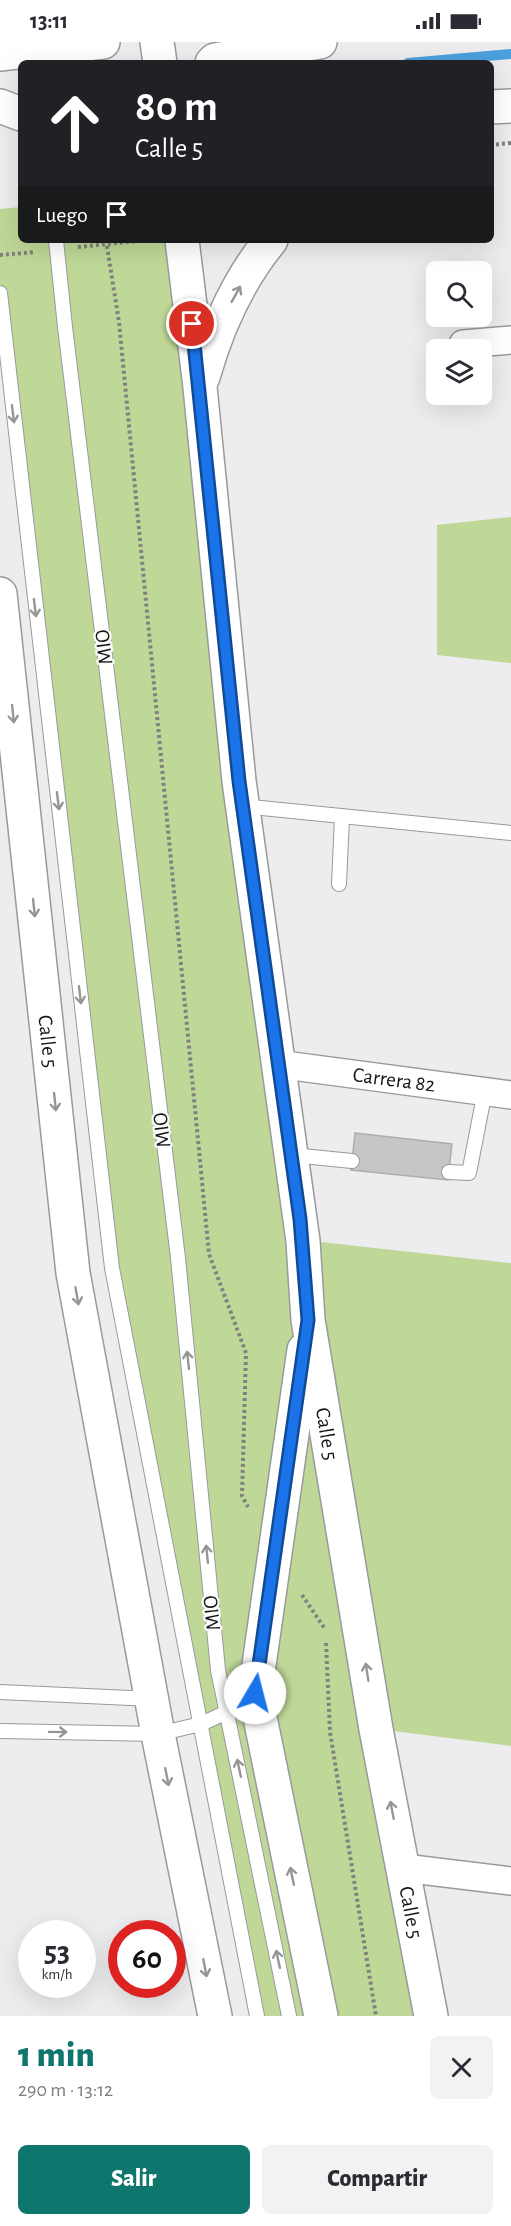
<!DOCTYPE html>
<html lang="es">
<head>
<meta charset="utf-8">
<style>
	:root { --surface:#fff; --page:#f2f2f3; --text:#2b2b33; --muted:#7c7c81; --accent:#0f766e }
	body { margin:0; font-family:"Alegreya Sans",sans-serif; background:var(--page); color:var(--text); height:100vh; display:flex; flex-direction:column; font-size:22px; white-space:nowrap }
	* { box-sizing:border-box; margin:0 }
	p { font-size:20px; color:var(--muted) }
	.icon { flex:none; width:33px; height:33px; fill:none; stroke:currentColor; stroke-width:2; stroke-linecap:round; stroke-linejoin:round }
	.map { position:relative; height:1974px; overflow:hidden }
	.details { display:flex; flex-direction:column; background:var(--surface); flex:1 }
	.details>* { flex:none }
	.banner { position:absolute; left:18px; top:18px; width:476px; height:183px; border-radius:9px; box-shadow:0 6px 24px #0002; background:#202124; color:#fff; overflow:hidden }
	.controls { position:absolute; left:426px; top:219px; display:grid; gap:12px }
	.controls a { display:grid; place-items:center; width:66px; height:66px; border-radius:9px; background:var(--surface); box-shadow:0 6px 24px #0002; font-size:30px }
	.speed { position:absolute; left:18px; top:1878px; display:flex; gap:12px; font-size:30px; font-weight:700; text-align:center }
	.speed>* { display:grid; place-content:center; width:78px; height:78px; border-radius:50%; background:var(--surface); box-shadow:0 6px 24px #0002; line-height:1 }
	.speed small { font-size:15px; font-weight:400 }
	.speed .limit { border:9px solid #d22; background:#fff; color:#111 }
	.pin { position:absolute; display:grid; place-items:center; width:51px; height:51px; color:#fff; margin:-26px; border:3px solid #fff; border-radius:50%; box-shadow:0 2px 6px #0007 }
	.me { position:absolute; width:66px; margin:-33px; rotate:8deg; stroke-linejoin:round; filter:drop-shadow(0 0 4px #0008) }
	.turn { display:flex; align-items:center; gap:21px; height:126px; padding:0 18px; font-size:27px }
	.turn .icon { width:78px; height:78px; stroke-width:2.5 }
	.turn b { display:block; font-size:42px; line-height:51px }
	.then { display:flex; align-items:center; height:57px; padding:0 18px; background:#0003; gap:12px; font-size:22px }
	.round { display:grid; place-items:center; flex:none; width:63px; height:63px; border-radius:9px; background:var(--page) }
	.head { display:flex; align-items:center; justify-content:space-between; height:102px; padding:0 18px }
	h1 { font-size:36px; font-weight:800; line-height:45px; color:var(--accent) }
	.button { display:flex; gap:12px; margin-top:auto; padding:12px 18px }
	.button a { flex:1; height:69px; border-radius:9px; background:var(--accent); color:#fff; font-size:24px; font-weight:800; line-height:69px; text-align:center }
	.button a+a { background:var(--page); color:var(--text) }
	.status { display:flex; justify-content:space-between; align-items:center; height:42px; padding:0 30px; background:var(--surface); direction:ltr }
	.status svg { height:16px; fill:currentColor }
	.map>svg:first-child { display:block }
	.green { fill:#bfd897 }
	.lines { fill:none; stroke-linecap:round; stroke-linejoin:round }
	.stream { stroke:#4ba0dd; stroke-width:10 }
	.building { fill:#c5c6c7; stroke:#adadae; stroke-width:1.5 }
	.lane-casing { stroke:#9a9a9b; stroke-width:16 }
	.street-casing { stroke:#9a9a9b; stroke-width:30 }
	.secondary-casing { stroke:#9a9a9b; stroke-width:36 }
	.primary-casing { stroke:#9a9a9b; stroke-width:36 }
	.path { stroke:#818182; stroke-width:4; stroke-dasharray:3 3; stroke-linecap:butt }
	.lane { stroke:#fff; stroke-width:14 }
	.street { stroke:#fff; stroke-width:27 }
	.secondary { stroke:#fff; stroke-width:33 }
	.primary { stroke:#fff; stroke-width:33 }
	.oneway { stroke:#969696 }
	.route-casing { stroke:#114b97; stroke-width:15 }
	.route { stroke:#1a73e8; stroke-width:10 }
	.labels { text-anchor:middle; dominant-baseline:central; stroke-width:4.5; stroke-linejoin:round; paint-order:stroke }
	.street-label { font-size:21px; fill:#161616; stroke:#fbfbfc }
</style>
</head>
<body>
<div class="status"><b>13:11</b><svg viewBox="0 0 49 12"><path d="M0 12V9h3v3zM5 12V6h3v6zM10 12V3h3v9zM15 12V0h3v12zM26 1h20v11H26zM47 4h2v5h-2z"/></svg></div>
<div class="map">
<svg width="511" height="1974" viewBox="0 0 511 1974">
	<rect width="100%" height="100%" fill="#ededef"/>
	<g class="green">
		<path d="M 21,165 L 21,198 L 182,198 L 303,1198 L 511,1221 L 511,1704 L 377,1687 L 431,1974 L 257,1974 L 112,1226 L 0,251 L 0,167 Z"/>
		<path d="M 511,475 L 511,621 L 437,613 L 437,483 Z"/>
	</g>
	<g class="lines">
		<path class="stream" d="M 408,21 L 511,12"/>
	</g>
	<path class="building" d="M 355,1091 L 452,1102 L 448,1138 L 351,1128 Z"/>
	<g class="lines">
		<g class="lane-casing">
			<g id="lane">
				<path d="M 56,198 L 65,285 L 178,1216 L 218,1628 L 289,1974"/>
				<path d="M 0,251 L 112,1226 L 257,1974"/>
				<path d="M 242,764 L 511,791"/>
				<path d="M 339,842 L 342,775"/>
				<path d="M 292,1113 L 352,1119"/>
				<path d="M 449,1130 L 469,1131 L 485,1049"/>
				<path d="M 0,1650 L 152,1657"/>
				<path d="M 0,1689 L 158,1692 L 201,1682 L 227,1670 L 255,1651"/>
			</g>
		</g>
		<g class="street-casing">
			<g id="street">
				<path d="M 463,302 L 511,298"/>
				<path id="s1" d="M 277,1022 L 511,1053"/>
				<path d="M 404,1826 L 511,1839"/>
			</g>
		</g>
		<g class="secondary-casing">
			<g id="secondary">
				<path d="M 0,12 L 103,0"/>
				<path d="M 212,21 L 215,18 L 320,0"/>
				<path d="M 0,64 L 21,72"/>
				<path d="M 490,65 L 511,64"/>
			</g>
		</g>
		<g class="primary-casing">
			<g id="primary">
				<path d="M 157,0 L 160,21"/>
				<path id="s2" d="M 182,198 L 200,345 L 239,739 L 303,1199 L 308,1278 L 376,1687 L 431,1974"/>
				<path d="M 203,335 C 217,285 238,238 271,198"/>
				<path id="s3" d="M 0,552 L 73,1231 L 158,1692 L 215,1974"/>
				<path d="M 304,1308 L 255,1651 L 321,1974"/>
			</g>
		</g>
		<g class="path">
			<path d="M 490,103 L 511,101"/>
			<path d="M 106,198 L 119,280 L 209,1212 L 246,1311 L 242,1454 L 248,1465"/>
			<path d="M 78,205 L 147,198"/>
			<path d="M 0,213 L 35,210"/>
			<path d="M 302,1553 L 325,1587"/>
			<path d="M 326,1601 L 330,1690 L 376,1974"/>
		</g>
		<use href="#lane" class="lane"/>
		<use href="#street" class="street"/>
		<use href="#secondary" class="secondary"/>
		<use href="#primary" class="primary"/>
	</g>
	<defs><path id="oneway-shaft" d="M-6 0H5M1.5-3L5.5 0L1.5 3" fill="none" stroke-width="1.6" stroke-linecap="round" stroke-linejoin="round" transform="scale(1.5)"/></defs>
	<g class="oneway">
		<use href="#oneway-shaft" transform="translate(236 252) rotate(-61)"/>
		<use href="#oneway-shaft" transform="translate(13 372) rotate(83)"/>
		<use href="#oneway-shaft" transform="translate(35 566) rotate(83)"/>
		<use href="#oneway-shaft" transform="translate(13 672) rotate(84)"/>
		<use href="#oneway-shaft" transform="translate(58 759) rotate(83)"/>
		<use href="#oneway-shaft" transform="translate(34 866) rotate(84)"/>
		<use href="#oneway-shaft" transform="translate(80 953) rotate(83)"/>
		<use href="#oneway-shaft" transform="translate(55 1060) rotate(84)"/>
		<use href="#oneway-shaft" transform="translate(77 1254) rotate(80)"/>
		<use href="#oneway-shaft" transform="translate(188 1318) rotate(-96)"/>
		<use href="#oneway-shaft" transform="translate(207 1512) rotate(-96)"/>
		<use href="#oneway-shaft" transform="translate(367 1630) rotate(-99)"/>
		<use href="#oneway-shaft" transform="translate(58 1690) rotate(1)"/>
		<use href="#oneway-shaft" transform="translate(239 1726) rotate(-102)"/>
		<use href="#oneway-shaft" transform="translate(167 1735) rotate(79)"/>
		<use href="#oneway-shaft" transform="translate(392 1768) rotate(-101)"/>
		<use href="#oneway-shaft" transform="translate(292 1834) rotate(-102)"/>
		<use href="#oneway-shaft" transform="translate(278 1917) rotate(-102)"/>
		<use href="#oneway-shaft" transform="translate(205 1926) rotate(79)"/>
	</g>
	<g class="lines">
		<g class="route-casing">
			<path id="route" d="M 192,282 L 239,739 L 300,1177 L 308,1278 L 255,1651"/>
		</g>
		<use href="#route" class="route"/>
	</g>
	<g class="labels">
		<g class="street-label">
			<text transform="translate(104 605) rotate(-97)">MIO</text>
			<text stroke="none"><textPath href="#s3" startOffset="450">Calle 5</textPath></text>
			<text stroke="none"><textPath href="#s1" startOffset="118">Carrera 82</textPath></text>
			<text transform="translate(162 1088) rotate(-97)">MIO</text>
			<text stroke="none"><textPath href="#s2" startOffset="1203">Calle 5</textPath></text>
			<text transform="translate(212 1571) rotate(-96)">MIO</text>
			<text stroke="none"><textPath href="#s2" startOffset="1689">Calle 5</textPath></text>
		</g>
	</g>
</svg>
<div class="controls">
<a><svg class="icon" aria-label="search" viewBox="0 0 24 24"><circle cx="10" cy="10" r="6"/><path d="M15 15l6 6"/></svg></a>
<a><svg class="icon" aria-label="layers" viewBox="0 0 24 24"><path d="M12 4l9 5-9 5-9-5zM3 14l9 5 9-5"/></svg></a>
</div>
<div class="speed"><div>53<small>km/h</small></div><div class="limit">60</div></div>
<div class="pin" style="left:192px;top:282px;background:#d93025"><svg class="icon" aria-label="arrive" viewBox="0 0 24 24"><path d="M6 21V4h12l-3 4 3 4H6"/></svg></div>
<svg class="me" style="left:255px;top:1651px" viewBox="-20 -20 40 40"><circle r="19" fill="#fff"/><path d="M0-13L10 11 0 6-10 11z" fill="#1a73e8"/></svg>
<div class="banner">
<div class="turn"><svg class="icon" aria-label="ahead" viewBox="0 0 24 24"><path d="M12 20V5M6 11l6-6 6 6"/></svg><div><b>80 m</b>Calle 5</div></div>
<div class="then">Luego<svg class="icon" aria-label="arrive" viewBox="0 0 24 24"><path d="M6 21V4h12l-3 4 3 4H6"/></svg></div>
</div>
</div>
<section class="details">
<div class="head"><div><h1>1 min</h1><p>290 m · 13:12</p></div><a class="round"><svg class="icon" aria-label="close" viewBox="0 0 24 24"><path d="M6 6l12 12M18 6L6 18"/></svg></a></div>
<div class="button"><a>Salir</a><a>Compartir</a></div>
</section>
</body>
</html>
